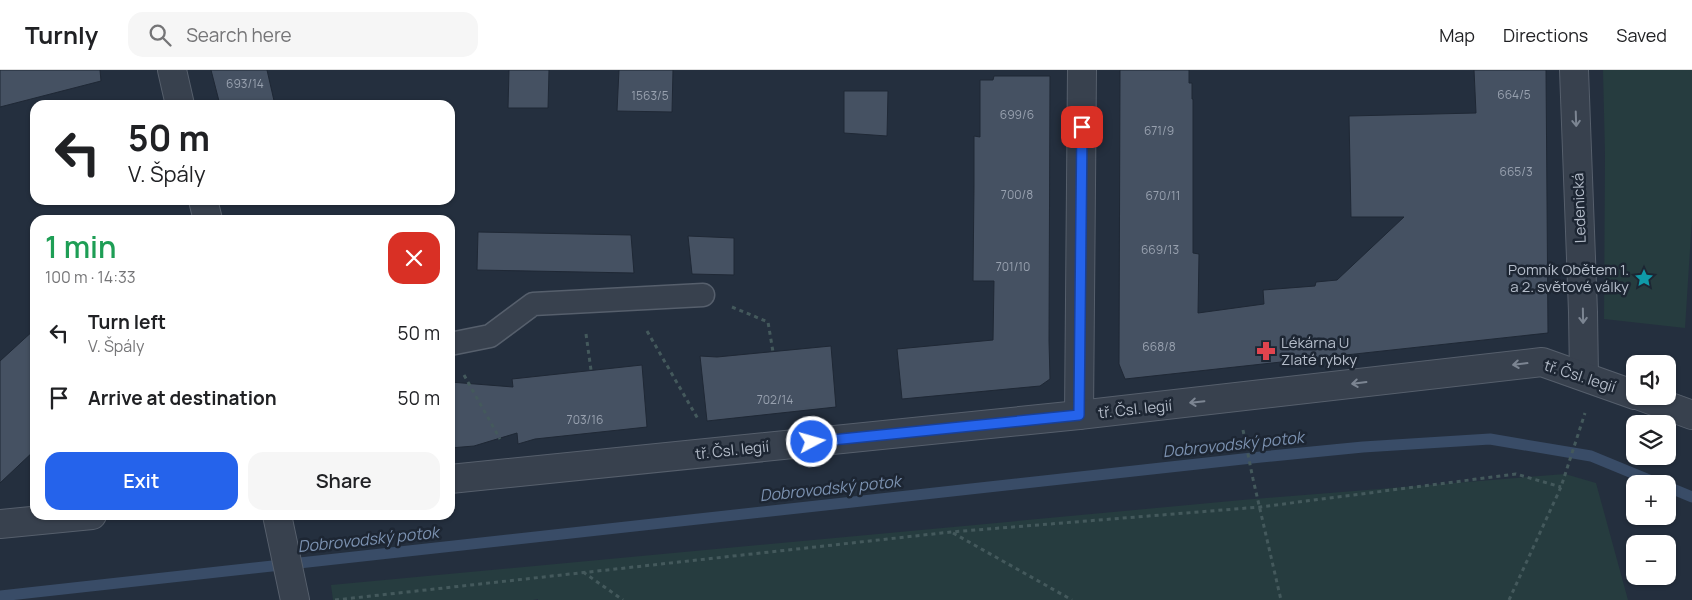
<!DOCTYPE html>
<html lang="en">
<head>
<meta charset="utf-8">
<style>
	:root { --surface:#fff; --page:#f6f6f6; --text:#202124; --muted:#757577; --line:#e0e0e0; --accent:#2563eb }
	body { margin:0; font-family:Manrope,sans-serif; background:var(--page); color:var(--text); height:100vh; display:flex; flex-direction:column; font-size:19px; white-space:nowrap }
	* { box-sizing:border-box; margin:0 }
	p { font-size:16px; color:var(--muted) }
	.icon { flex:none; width:28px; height:28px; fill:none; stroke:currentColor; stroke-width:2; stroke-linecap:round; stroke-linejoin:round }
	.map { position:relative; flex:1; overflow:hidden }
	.side { position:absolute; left:30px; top:145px; width:425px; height:305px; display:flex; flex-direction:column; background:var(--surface); border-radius:15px; box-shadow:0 1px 4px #0004 }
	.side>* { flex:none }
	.guide { position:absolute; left:30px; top:30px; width:425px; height:105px; border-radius:15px; box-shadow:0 1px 4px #0004; background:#fff; color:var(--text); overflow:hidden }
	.tools { position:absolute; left:1626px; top:285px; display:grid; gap:10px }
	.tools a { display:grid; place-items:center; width:50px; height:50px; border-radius:10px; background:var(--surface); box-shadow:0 1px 4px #0004; font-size:25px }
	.pin { position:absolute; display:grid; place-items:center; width:42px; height:42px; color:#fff; margin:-21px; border-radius:10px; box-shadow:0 2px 8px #0006 }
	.me { position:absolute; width:55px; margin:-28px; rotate:84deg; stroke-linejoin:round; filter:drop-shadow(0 0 4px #0008) }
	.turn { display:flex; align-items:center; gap:18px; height:105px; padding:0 15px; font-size:22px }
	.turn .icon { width:65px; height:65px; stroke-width:2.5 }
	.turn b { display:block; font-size:35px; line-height:42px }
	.round { display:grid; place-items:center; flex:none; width:52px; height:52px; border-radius:15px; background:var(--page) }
	.head { display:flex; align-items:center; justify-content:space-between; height:85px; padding:0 15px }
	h1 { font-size:30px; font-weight:600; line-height:38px; color:#1e9e55 }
	.primary-button { display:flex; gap:10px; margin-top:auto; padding:10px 15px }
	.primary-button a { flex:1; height:58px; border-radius:15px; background:var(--accent); color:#fff; font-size:20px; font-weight:600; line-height:58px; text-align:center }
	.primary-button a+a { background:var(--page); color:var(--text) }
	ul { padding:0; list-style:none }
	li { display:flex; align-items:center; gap:15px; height:65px; padding:0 15px }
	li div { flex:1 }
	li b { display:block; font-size:19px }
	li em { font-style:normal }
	header { display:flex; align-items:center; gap:30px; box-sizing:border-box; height:70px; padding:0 25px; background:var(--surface); border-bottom:1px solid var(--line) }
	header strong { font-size:24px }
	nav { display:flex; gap:28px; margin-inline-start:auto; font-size:18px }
	.search { width:350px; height:45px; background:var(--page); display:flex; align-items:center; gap:12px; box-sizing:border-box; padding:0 18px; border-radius:15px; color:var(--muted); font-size:19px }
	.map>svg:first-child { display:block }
	.green { fill:#263c3f }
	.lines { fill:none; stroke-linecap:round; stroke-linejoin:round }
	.stream { stroke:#394c67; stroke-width:11 }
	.building { fill:#455162; stroke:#1f2835 }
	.service-casing { stroke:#565f6c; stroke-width:25 }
	.minor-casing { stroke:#565f6c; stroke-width:30 }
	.path { stroke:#44595c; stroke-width:3; stroke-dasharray:4 4; stroke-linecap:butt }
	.service { stroke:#38414e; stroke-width:22 }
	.minor { stroke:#38414e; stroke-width:28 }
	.oneway { stroke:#7c8592 }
	.route-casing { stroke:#184099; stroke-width:12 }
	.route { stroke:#2563eb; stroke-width:9 }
	.labels { text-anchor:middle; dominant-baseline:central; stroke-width:5; stroke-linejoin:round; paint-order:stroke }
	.number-label { font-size:12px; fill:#98a1af }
	.street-label { font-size:15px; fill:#b4bcc9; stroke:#1d2633 }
	.poi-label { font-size:15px; fill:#b4bcc9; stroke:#1d2633; text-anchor:end }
	.water-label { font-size:16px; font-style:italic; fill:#7c92b1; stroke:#1d2633 }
</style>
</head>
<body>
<header>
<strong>Turnly</strong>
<div class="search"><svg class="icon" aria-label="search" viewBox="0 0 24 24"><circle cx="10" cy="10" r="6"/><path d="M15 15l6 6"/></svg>Search here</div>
<nav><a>Map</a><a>Directions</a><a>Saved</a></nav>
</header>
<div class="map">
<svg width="1692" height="530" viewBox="0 0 1692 530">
	<rect width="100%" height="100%" fill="#242f3e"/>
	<g class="green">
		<path d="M 1603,0 L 1692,0 L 1692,148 L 1685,258 L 1604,249 L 1605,84 Z"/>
		<path d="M 1565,404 L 1596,413 L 1628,530 L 538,530 L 538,529 L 533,530 L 333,530 L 331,515 L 1242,430 Z"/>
	</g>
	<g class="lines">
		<g class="stream">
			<path d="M 1668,417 L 1692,427"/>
			<path d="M 0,526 L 1261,387 L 1363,377 L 1490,369 L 1591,386 L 1659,414"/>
		</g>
	</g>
	<g class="building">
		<path d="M 0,0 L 100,0 L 101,11 L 0,37 Z"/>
		<path d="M 211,0 L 267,0 L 275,35 L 220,35 Z"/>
		<path d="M 509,0 L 549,0 L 548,38 L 508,38 Z"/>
		<path d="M 619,0 L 673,0 L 672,42 L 617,41 Z"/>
		<path d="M 1120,0 L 1189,0 L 1189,13 L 1192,13 L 1192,29 L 1193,29 L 1193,183 L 1199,184 L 1198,243 L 1264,234 L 1263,220 L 1315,216 L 1316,212 L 1337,210 L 1404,147 L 1351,147 L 1349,46 L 1476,43 L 1474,0 L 1546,0 L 1548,263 L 1125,309 L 1119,294 Z"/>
		<path d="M 994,6 L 1050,6 L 1049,271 L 1050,309 L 1040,316 L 902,329 L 897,279 L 993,270 L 994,211 L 973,211 L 974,116 L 974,66 L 980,67 L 980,10 L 993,10 Z"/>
		<path d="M 844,21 L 888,21 L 887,66 L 844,63 Z"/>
		<path d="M 478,162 L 631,165 L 634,203 L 477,200 Z"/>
		<path d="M 688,166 L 734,168 L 734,205 L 692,204 Z"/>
		<path d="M 35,259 L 35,380 L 0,413 L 0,291 Z"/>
		<path d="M 831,276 L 836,337 L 707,351 L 700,286 L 717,287 Z"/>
		<path d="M 642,295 L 647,357 L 535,369 L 518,374 L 517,363 L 474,376 L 450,378 L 450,312 L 513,317 L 512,309 Z"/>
	</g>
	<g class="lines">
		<g class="service-casing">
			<path id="service" d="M 450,274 L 490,266 L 533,234 L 703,225"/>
		</g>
		<g class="minor-casing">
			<g id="minor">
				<path d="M 172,0 L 180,35"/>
				<path d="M 1574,0 L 1583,242 L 1584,306"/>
				<path d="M 203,130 L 208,150"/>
				<path d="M 1640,326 L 1692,345"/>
				<path d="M 1079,345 L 1082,0"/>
				<path d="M 450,409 L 1079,345 L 1542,292 L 1635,325"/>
				<path d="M 277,445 L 295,530"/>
				<path d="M 0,454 L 92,445"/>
			</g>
		</g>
		<g class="path">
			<path d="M 732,237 L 768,252 L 773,282"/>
			<path d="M 647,261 L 698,349"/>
			<path d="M 586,264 L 591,300"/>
			<path d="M 464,305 L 500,369"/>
			<path d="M 1243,360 L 1253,409 L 1281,530"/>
			<path d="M 953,463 L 1072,530"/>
			<path d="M 583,502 L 623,530"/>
			<path d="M 335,530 L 951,462 L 1260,437 L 1516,404 L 1561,417"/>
			<path d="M 1509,530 L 1561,417 L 1585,343"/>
		</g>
		<use href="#service" class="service"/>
		<use href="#minor" class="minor"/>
	</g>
	<defs><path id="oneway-shaft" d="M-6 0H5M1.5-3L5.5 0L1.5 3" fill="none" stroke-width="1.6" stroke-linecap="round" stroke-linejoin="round" transform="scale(1.25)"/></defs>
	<g class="oneway">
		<use href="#oneway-shaft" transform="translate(1576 49) rotate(88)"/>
		<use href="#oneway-shaft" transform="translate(1583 246) rotate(89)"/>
		<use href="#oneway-shaft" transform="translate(1520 294) rotate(173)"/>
		<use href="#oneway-shaft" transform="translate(1359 313) rotate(173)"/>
		<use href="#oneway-shaft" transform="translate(1197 332) rotate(174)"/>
	</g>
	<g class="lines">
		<g class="route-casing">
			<path id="route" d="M 812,372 L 1079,345 L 1082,57"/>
		</g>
		<use href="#route" class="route"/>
	</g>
	<defs>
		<g id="sight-bare" transform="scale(1.5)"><path d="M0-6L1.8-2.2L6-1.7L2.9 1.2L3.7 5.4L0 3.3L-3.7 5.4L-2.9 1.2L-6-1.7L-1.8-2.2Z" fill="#0f9aa8" stroke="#1d2633" stroke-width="2.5" paint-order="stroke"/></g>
		<g id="pharmacy-bare" transform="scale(1.5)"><path d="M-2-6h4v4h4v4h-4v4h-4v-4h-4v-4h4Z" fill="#e0444e" stroke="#1d2633" stroke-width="2.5" paint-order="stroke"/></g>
	</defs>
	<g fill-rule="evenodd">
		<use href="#sight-bare" x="1644" y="208"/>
		<use href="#pharmacy-bare" x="1266" y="281"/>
	</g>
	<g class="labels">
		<g class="number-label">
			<text x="245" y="13">693/14</text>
			<text x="1514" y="24">664/5</text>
			<text x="650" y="25">1563/5</text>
			<text x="1017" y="44">699/6</text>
			<text x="1159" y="60">671/9</text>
			<text x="1516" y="101">665/3</text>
			<text x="1017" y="124">700/8</text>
			<text x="1163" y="125">670/11</text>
			<text x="1160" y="179">669/13</text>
			<text x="1013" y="196">701/10</text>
			<text x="1159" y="276">668/8</text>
			<text x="775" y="329">702/14</text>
			<text x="585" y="349">703/16</text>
		</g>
		<g class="street-label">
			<text transform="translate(1579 138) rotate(-92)">Ledenická</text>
			<text transform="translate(1580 306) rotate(18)">tř. Čsl. legií</text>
			<text transform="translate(1135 339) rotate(-6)">tř. Čsl. legií</text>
			<text transform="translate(732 380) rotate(-6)">tř. Čsl. legií</text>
		</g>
		<g class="poi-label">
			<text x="1629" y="199">Pomník Obětem 1.<tspan x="1629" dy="17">a 2. světové války</tspan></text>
			<text x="1281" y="272" text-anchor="start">Lékárna U<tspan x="1281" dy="17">Zlaté rybky</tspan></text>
		</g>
		<g class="water-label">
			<text transform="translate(1233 374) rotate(-6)">Dobrovodský potok</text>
			<text transform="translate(830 418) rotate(-6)">Dobrovodský potok</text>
			<text transform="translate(368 469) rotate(-6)">Dobrovodský potok</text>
		</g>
	</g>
</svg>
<div class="tools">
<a><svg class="icon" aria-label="sound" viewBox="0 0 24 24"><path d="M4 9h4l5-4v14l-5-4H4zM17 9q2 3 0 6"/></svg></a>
<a><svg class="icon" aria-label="layers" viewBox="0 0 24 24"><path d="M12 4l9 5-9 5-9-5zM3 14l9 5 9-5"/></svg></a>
<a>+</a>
<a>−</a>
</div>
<div class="pin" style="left:1082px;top:57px;background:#d93025"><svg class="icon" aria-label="arrive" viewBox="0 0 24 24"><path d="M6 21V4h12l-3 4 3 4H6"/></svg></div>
<svg class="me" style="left:812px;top:372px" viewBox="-20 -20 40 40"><circle r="17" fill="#2563eb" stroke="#fff" stroke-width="3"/><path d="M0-11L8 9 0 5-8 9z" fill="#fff"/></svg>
<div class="guide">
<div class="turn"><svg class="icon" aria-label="left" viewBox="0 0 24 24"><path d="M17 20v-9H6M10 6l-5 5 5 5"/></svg><div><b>50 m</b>V. Špály</div></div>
</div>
<section class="side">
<div class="head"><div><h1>1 min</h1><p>100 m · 14:33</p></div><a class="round" style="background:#d93025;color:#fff"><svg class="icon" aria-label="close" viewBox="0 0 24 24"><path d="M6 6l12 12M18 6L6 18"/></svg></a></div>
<ul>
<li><svg class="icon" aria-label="left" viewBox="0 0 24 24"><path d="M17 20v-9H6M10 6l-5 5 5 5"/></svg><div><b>Turn left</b><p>V. Špály</p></div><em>50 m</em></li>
<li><svg class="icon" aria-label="arrive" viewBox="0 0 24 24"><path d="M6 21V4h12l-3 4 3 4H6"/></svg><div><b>Arrive at destination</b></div><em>50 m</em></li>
</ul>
<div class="primary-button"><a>Exit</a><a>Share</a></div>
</section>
</div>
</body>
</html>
